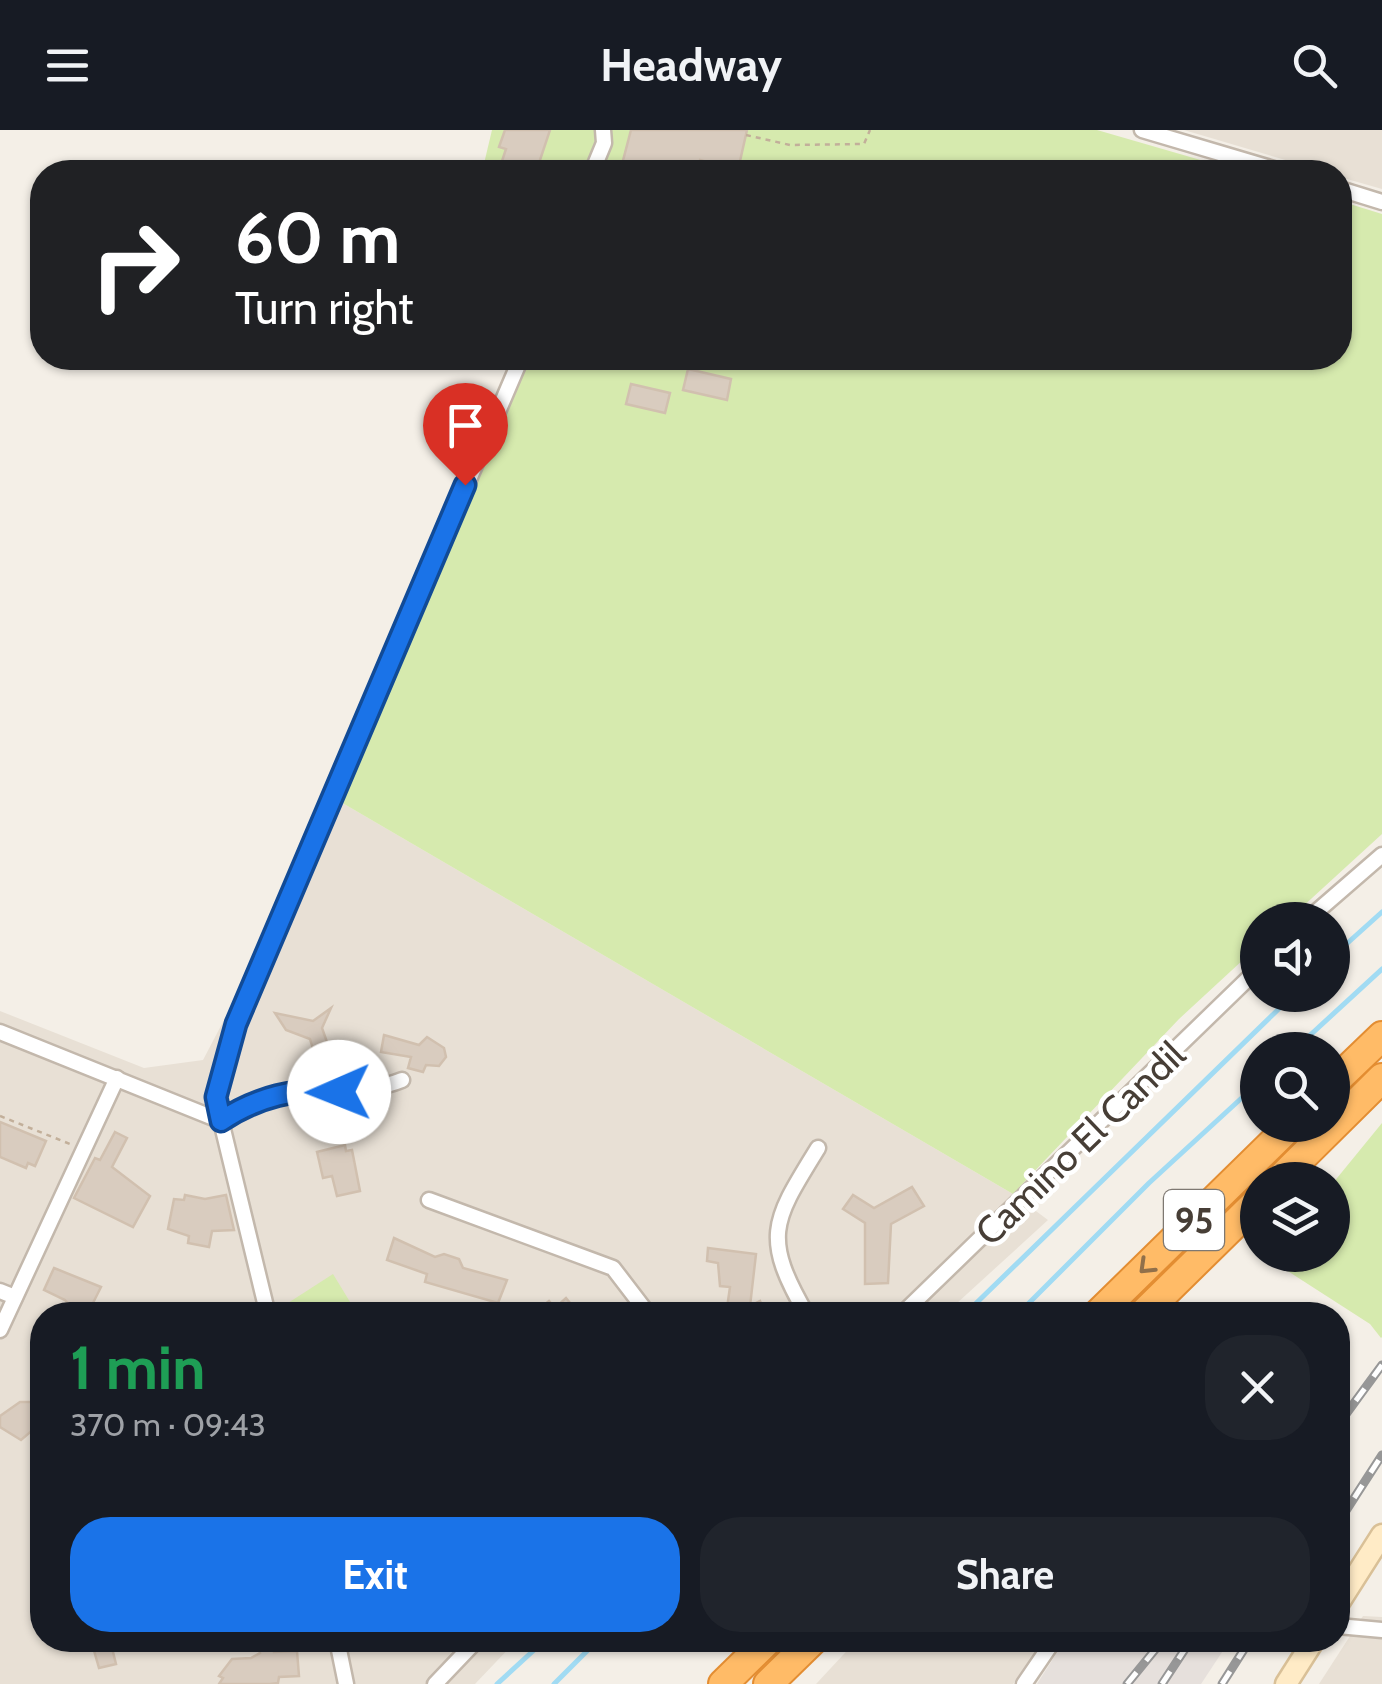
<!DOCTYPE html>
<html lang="en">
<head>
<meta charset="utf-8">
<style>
	:root { --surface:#171b24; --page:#20242c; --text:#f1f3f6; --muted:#9ea1a6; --accent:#1a73e8 }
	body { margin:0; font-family:Cabin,sans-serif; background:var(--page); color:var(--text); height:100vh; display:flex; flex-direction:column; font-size:38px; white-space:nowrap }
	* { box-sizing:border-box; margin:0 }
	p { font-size:32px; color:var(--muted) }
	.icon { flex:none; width:55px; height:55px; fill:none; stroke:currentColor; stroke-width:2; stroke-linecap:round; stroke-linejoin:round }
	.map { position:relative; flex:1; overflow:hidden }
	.sheet { position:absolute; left:30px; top:1172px; width:1320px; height:350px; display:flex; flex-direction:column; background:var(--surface); border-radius:40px; box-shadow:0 2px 8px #0004 }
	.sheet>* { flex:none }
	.top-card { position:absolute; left:30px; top:30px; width:1322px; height:210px; border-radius:40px; box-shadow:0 2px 8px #0004; background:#202124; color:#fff; overflow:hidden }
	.controls { position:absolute; left:1240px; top:772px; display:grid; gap:20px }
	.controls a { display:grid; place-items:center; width:110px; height:110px; border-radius:50%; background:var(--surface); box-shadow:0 2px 8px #0004; font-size:50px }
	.pin { position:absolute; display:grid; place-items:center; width:85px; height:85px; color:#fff; margin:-102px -42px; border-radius:50% 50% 50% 0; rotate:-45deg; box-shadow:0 0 10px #0007 }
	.pin .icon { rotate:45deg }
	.me { position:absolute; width:110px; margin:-55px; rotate:269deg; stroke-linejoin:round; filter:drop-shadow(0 0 8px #0008) }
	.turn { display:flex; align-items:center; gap:35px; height:210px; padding:0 40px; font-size:45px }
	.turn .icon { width:130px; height:130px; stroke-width:2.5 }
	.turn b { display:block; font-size:70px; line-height:85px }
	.round { display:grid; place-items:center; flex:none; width:105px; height:105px; border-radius:40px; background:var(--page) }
	.head { display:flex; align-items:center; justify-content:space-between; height:170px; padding:0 40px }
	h1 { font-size:60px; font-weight:700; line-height:75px; color:#1e9e55 }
	.cta { display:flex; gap:20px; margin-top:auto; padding:20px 40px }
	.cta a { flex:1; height:115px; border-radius:40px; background:var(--accent); color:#fff; font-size:40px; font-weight:700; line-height:115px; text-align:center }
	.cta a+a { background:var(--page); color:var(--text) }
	header { display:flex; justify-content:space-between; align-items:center; height:130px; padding:0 40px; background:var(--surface); font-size:45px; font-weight:700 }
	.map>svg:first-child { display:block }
	.residential { fill:#e8e0d5 }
	.industrial { fill:#e6e0dc }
	.green { fill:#d6eaae }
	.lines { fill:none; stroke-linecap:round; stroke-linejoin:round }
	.stream { stroke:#a1dbf3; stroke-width:5 }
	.building { fill:#d9ccbf; stroke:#d1c0af; stroke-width:2.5 }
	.street-casing { stroke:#c3b8ac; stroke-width:19 }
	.secondary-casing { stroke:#d9c097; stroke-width:25 }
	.highway-casing { stroke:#e38d32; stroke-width:32 }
	.path { stroke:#c2af9a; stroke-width:2.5; stroke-dasharray:5 5; stroke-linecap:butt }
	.street { stroke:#fff; stroke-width:14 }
	.secondary { stroke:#ffebc6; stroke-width:20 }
	.highway { stroke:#ffbb67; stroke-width:28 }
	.rail-casing { stroke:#979797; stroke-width:9 }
	.rail { stroke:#fff; stroke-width:5; stroke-dasharray:15; stroke-linecap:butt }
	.oneway { stroke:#91704a }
	.route-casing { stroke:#114b97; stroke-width:25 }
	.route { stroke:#1a73e8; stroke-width:18 }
	.labels { text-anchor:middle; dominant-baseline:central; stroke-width:9; stroke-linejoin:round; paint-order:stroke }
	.shield { fill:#fff; stroke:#7e7872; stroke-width:2.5 }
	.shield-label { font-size:35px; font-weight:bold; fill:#473e36 }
	.street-label { font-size:38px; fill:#473e36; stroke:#fff }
</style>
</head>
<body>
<header><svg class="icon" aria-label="menu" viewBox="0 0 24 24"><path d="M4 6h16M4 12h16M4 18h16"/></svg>Headway<svg class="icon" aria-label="search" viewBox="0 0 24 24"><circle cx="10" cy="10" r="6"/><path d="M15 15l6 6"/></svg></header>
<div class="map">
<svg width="1382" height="1554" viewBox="0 0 1382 1554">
	<rect width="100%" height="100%" fill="#f4efe7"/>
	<g class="residential">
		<path d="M 1184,0 L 1382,0 L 1382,59 L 1340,47 L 1340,42 L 1326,42 Z"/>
		<path d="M 339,671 L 1013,1064 L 1048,1090 L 944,1185 L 42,1185 L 42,1510 L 517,1510 L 475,1554 L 0,1554 L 0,881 L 144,938 L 203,930 Z"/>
		<path d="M 1363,1486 L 1382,1487 L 1382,1554 L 1319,1554 Z"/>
		<path d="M 857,1510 L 1045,1510 L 1013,1554 L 816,1554 Z"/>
	</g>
	<path class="industrial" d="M 1065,1510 L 1230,1510 L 1201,1554 L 1037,1554 Z"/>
	<g class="green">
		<path d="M 492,0 L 1097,0 L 1242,42 L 482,42 Z"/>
		<path d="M 1340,71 L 1382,84 L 1382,704 L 1288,790 L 1258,790 L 1257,817 L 1179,889 L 1013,1064 L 339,671 L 527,228 L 1340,228 Z"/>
		<path d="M 1382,993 L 1382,1207 L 1381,1208 L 1370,1194 L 1269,1129 L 1273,1125 L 1332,1125 L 1333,1053 Z"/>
		<path d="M 333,1144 L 358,1185 L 274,1185 L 274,1182 Z"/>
	</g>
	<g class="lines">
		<g class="stream">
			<path d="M 1332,827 L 1382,782"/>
			<path d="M 1294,920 L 1382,839"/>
			<path d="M 964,1185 L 1293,865"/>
			<path d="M 1017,1185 L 1149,1053 L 1258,953"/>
			<path d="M 497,1554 L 545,1510"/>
			<path d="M 554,1554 L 598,1510"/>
		</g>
	</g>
	<g class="building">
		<path d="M 505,0 L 550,0 L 537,39 L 532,37 L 530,42 L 499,40 L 506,19 L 499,17 Z"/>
		<path d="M 631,0 L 747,0 L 738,40 L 700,30 L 697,42 L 620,42 Z"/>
		<path d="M 688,239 L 731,249 L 727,270 L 683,260 Z"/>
		<path d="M 631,254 L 670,263 L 665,283 L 626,274 Z"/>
		<path d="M 331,878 L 322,898 L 328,915 L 313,919 L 310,909 L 286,900 L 275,883 L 313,891 Z"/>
		<path d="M 384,905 L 419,915 L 427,907 L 444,918 L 446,927 L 439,936 L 426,935 L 423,942 L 408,938 L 411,927 L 381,922 Z"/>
		<path d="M 0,992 L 46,1011 L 35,1036 L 28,1033 L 26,1038 L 0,1027 Z"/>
		<path d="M 115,1002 L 127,1008 L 112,1037 L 150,1066 L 133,1097 L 74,1068 L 95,1028 L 100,1030 Z"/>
		<path d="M 345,1015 L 346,1021 L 352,1020 L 360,1061 L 337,1066 L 332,1046 L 323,1048 L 317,1022 Z"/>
		<path d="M 912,1057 L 924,1076 L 891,1094 L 888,1153 L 865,1154 L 865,1093 L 843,1079 L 853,1065 L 874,1078 Z"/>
		<path d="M 185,1065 L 205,1069 L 226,1065 L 234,1100 L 212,1101 L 209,1117 L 188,1113 L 189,1106 L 168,1099 L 174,1069 L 184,1070 Z"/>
		<path d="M 394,1108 L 435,1127 L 444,1124 L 459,1129 L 463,1138 L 507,1150 L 498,1173 L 425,1152 L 427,1144 L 387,1130 Z"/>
		<path d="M 708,1118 L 756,1124 L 750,1176 L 760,1171 L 766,1185 L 726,1185 L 730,1157 L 720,1156 L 718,1133 L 707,1131 Z"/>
		<path d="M 54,1138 L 101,1157 L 90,1179 L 75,1182 L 65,1170 L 44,1160 Z"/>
		<path d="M 566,1168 L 575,1179 L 568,1185 L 532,1185 L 549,1171 L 555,1178 Z"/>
		<path d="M 20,1272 L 42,1272 L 42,1292 L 21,1310 L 0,1297 L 0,1286 Z"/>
		<path d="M 91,1510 L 110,1510 L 116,1534 L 99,1538 Z"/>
		<path d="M 274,1516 L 274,1522 L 297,1521 L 299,1546 L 279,1547 L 278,1553 L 270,1554 L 219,1554 L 223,1548 L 219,1546 L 232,1529 L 251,1528 L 260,1523 L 259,1517 Z"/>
	</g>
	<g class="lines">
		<g class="street-casing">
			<g id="street">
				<path d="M 1142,0 L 1284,42"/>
				<path d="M 592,42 L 604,13 L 603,0"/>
				<path d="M 1340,59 L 1382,72"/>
				<path d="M 1307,790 L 1382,725"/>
				<path d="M 0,902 L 221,991 L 268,1185"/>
				<path d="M 402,950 C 370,963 343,957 309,960 C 278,963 247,974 221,991 L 216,967 L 236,894 L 521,228"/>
				<path d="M 429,1070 L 613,1138 L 649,1185"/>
				<path d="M 0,1161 L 15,1167"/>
				<path d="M 807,1185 C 761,1106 773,1091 818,1018"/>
				<path d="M 901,1185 L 1258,839"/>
				<path d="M 0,1200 L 117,948"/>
				<path d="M 1338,1496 L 1382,1500"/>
				<path d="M 337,1510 L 346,1554"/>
				<path d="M 435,1554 L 477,1510"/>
				<path d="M 1024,1554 L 1054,1510"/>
			</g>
		</g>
		<g class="secondary-casing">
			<g id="secondary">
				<path d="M 1338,1474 L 1382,1405"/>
				<path d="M 1286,1554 L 1314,1510"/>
			</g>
		</g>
		<g class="highway-casing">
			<g id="highway">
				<path d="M 1332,954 L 1382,906"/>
				<path d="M 1279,1050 L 1382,948"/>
				<path d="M 1097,1185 L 1291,995"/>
				<path d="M 1142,1185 L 1258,1071"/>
				<path d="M 723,1554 L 768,1510"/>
				<path d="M 768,1554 L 813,1510"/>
			</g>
		</g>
		<g class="path">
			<path d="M 746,5 L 790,15 L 864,14 L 870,0"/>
			<path d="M 0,986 L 70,1014"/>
		</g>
		<use href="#street" class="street"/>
		<use href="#secondary" class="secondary"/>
		<use href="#highway" class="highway"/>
		<g class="rail-casing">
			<g id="rail">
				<path d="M 1338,1295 L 1382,1235"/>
				<path d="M 1338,1393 L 1382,1325"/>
				<path d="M 1127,1554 L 1163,1510"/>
				<path d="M 1162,1554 L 1191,1510"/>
				<path d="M 1222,1554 L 1250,1510"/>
			</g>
		</g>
		<use href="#rail" class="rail"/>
	</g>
	<defs><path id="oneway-chevron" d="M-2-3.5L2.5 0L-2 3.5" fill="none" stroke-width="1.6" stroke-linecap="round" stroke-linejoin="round" transform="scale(2.5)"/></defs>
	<use class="oneway" href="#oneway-chevron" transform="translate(1146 1137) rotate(136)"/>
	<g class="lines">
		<g class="route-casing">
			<path id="route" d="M 339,962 C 298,956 255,968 221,991 L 216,967 L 236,894 L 465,355"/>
		</g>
		<use href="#route" class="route"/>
	</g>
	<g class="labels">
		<rect class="shield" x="1164" y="1060" width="60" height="60" rx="8"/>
		<g class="shield-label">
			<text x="1194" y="1090">95</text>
		</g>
		<g class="street-label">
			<text transform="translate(1080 1013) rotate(-44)">Camino El Candil</text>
		</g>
	</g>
</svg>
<div class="controls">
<a><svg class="icon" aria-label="sound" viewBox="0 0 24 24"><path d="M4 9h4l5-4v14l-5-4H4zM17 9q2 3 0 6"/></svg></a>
<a><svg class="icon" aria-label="search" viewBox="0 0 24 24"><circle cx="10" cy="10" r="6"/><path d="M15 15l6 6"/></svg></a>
<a><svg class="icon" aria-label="layers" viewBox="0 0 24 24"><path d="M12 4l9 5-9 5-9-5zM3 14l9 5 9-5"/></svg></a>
</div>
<div class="pin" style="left:465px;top:355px;background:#d93025"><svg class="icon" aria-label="arrive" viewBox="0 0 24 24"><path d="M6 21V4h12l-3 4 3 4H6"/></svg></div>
<svg class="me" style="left:339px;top:962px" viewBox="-20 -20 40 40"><circle r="19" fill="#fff"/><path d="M0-13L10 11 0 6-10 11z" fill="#1a73e8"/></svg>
<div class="top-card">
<div class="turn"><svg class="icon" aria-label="right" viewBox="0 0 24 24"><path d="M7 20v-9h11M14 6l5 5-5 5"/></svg><div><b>60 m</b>Turn right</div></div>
</div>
<section class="sheet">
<div class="head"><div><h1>1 min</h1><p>370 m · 09:43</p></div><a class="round"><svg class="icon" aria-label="close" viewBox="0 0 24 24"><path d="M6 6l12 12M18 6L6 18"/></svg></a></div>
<div class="cta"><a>Exit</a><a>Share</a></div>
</section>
</div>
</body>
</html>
